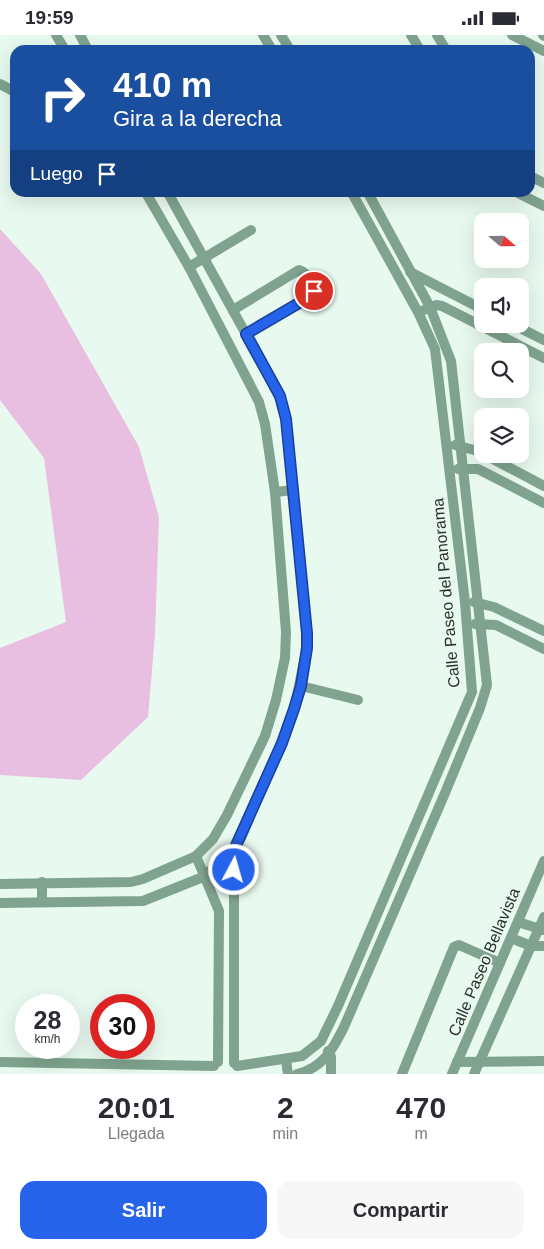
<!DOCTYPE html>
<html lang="es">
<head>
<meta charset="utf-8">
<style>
	:root { --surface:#fff; --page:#f7f7f7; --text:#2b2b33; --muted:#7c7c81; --accent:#2563eb }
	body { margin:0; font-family:Arial,sans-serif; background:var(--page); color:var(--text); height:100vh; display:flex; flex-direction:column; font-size:19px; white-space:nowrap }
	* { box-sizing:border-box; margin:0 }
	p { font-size:16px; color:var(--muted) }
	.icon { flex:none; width:28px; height:28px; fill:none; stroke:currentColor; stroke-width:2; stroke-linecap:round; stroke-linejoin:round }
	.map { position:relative; height:1039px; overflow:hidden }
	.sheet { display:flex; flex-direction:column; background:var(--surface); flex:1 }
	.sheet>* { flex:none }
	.guide { position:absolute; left:10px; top:10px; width:525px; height:152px; border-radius:15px; box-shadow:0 5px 20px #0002; background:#1a4fa0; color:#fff; overflow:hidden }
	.needle { width:32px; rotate:110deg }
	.controls { position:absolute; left:474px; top:178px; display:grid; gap:10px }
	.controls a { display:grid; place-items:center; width:55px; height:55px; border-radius:10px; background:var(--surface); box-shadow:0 5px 20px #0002; font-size:25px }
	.speed { position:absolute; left:15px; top:959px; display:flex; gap:10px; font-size:25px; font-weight:700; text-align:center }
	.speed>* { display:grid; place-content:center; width:65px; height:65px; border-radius:50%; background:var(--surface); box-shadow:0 5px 20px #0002; line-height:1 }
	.speed small { font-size:12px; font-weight:400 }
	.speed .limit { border:8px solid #d22; background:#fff; color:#111 }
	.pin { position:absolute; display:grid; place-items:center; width:42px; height:42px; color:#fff; margin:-21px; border:2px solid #fff; border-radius:50%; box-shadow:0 1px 5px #0007 }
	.me { position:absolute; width:55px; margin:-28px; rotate:6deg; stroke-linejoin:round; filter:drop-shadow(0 0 4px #0008) }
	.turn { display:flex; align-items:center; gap:18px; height:105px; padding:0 20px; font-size:22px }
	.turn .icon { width:65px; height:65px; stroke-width:2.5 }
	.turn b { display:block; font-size:35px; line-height:42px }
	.then { display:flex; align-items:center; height:48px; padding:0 20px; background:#0003; gap:10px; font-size:19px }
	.eta { display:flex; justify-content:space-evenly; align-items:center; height:85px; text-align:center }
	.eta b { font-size:30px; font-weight:700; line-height:35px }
	.action { display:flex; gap:10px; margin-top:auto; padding:10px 20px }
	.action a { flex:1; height:58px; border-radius:15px; background:var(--accent); color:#fff; font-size:20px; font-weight:700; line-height:58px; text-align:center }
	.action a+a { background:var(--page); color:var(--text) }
	.status { display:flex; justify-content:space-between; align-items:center; height:35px; padding:0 25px; background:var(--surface); direction:ltr }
	.status svg { height:14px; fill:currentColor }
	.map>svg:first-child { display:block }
	.green { fill:#e8bee1 }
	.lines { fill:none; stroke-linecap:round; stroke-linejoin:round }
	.minor { stroke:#7fa38e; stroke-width:10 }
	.route-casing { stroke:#184099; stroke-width:12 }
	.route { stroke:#2563eb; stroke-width:9 }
	.labels { text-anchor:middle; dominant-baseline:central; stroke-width:4; stroke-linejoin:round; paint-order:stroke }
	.street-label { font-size:16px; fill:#292f2c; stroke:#e8f9ef }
</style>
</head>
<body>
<div class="status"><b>19:59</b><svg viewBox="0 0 49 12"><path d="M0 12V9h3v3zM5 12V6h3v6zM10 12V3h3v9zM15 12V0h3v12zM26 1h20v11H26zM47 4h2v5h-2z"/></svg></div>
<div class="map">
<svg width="544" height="1039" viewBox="0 0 544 1039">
	<rect width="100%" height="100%" fill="#e8f9ef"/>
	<path class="green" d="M 0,194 L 41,239 L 139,412 L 159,482 L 155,599 L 148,682 L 81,745 L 0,740 L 0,613 L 66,587 L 44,423 L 0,365 Z"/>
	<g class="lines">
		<g class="minor">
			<path d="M 56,0 L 65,15"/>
			<path d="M 80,0 L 88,15"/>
			<path d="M 263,0 L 272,15"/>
			<path d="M 281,0 L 290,15"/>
			<path d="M 411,0 L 420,15"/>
			<path d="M 437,0 L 446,15"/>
			<path d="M 512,0 L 544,16"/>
			<path d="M 543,0 L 544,1"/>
			<path d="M 0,49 L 15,57"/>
			<path d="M 530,141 L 544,148"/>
			<path d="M 518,158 L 544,171"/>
			<path d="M 189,232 L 251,195"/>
			<path d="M 410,237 L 482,274"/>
			<path d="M 233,275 L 299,235 C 307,237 313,248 314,256 L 311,261 L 246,299"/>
			<path d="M 424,275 L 436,270 L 442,271 L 544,323"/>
			<path d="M 512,289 L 544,305"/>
			<path d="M 455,410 L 478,416 L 544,451"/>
			<path d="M 458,434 L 478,434 L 544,468"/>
			<path d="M 275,457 L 294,455"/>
			<path d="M 474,567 L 494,572 L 544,596"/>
			<path d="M 475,589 L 496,590 L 544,614"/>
			<path d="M 301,651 L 358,665"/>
			<path d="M 234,815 L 234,1028"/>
			<path d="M 196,821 L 219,876 L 218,1027"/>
			<path d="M 0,849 L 131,847 L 143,844 L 196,821 L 213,804 L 227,780 L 265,701 L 276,665 L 285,623 L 286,597 L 275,457 L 265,389 L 259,367 L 189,232 L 146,158"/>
			<path d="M 42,867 L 42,847"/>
			<path d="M 0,868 L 143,866 L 203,842 L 234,815 L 241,803 L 282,707 L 294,674 L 307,613 L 307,598 L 286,384 L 280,361 L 268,339 L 168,158"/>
			<path d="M 518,887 L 543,895"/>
			<path d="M 511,903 L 531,911 L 544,911"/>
			<path d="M 328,1016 L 331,1022 L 331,1039"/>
			<path d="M 286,1025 L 288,1039"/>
			<path d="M 0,1027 L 214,1031"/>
			<path d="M 457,1027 L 544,1026"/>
			<path d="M 237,1031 L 302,1021 L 321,1006 L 338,971 L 472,657 L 465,567 L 435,314 L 418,277 L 352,158"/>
			<path d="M 297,1039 C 323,1033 333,1014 344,992 L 445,758 L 480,673 L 487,650 L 451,326 L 430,272 L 368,158"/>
			<path d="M 402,1039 L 454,912 L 459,910 L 500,928"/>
			<path d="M 452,1039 L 544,826"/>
			<path d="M 474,1039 L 544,882"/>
		</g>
	</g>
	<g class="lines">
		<g class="route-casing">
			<path id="route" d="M 234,835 L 234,815 L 282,708 L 294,674 L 301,651 L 307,613 L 307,598 L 286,384 L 280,361 L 246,299 L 311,261 L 314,256"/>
		</g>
		<use href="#route" class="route"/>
	</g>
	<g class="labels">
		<g class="street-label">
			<text transform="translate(446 558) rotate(-95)">Calle Paseo del Panorama</text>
			<text transform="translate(484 927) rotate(-67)">Calle Paseo Bellavista</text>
		</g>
	</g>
</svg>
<div class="controls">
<a><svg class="needle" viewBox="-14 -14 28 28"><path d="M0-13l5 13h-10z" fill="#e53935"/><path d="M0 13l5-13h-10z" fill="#7c7c81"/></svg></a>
<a><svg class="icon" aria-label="sound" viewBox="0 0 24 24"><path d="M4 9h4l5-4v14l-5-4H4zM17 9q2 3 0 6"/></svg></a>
<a><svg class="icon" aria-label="search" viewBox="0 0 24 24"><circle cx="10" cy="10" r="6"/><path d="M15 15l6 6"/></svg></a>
<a><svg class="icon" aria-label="layers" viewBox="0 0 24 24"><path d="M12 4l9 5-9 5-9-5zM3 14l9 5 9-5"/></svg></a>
</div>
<div class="speed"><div>28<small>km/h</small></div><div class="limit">30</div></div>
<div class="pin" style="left:314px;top:256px;background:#d93025"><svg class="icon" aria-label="arrive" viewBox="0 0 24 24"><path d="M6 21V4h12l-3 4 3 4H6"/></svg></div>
<svg class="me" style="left:234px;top:835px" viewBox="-20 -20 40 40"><circle r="17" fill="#2563eb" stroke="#fff" stroke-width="3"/><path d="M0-11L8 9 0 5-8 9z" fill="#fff"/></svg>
<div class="guide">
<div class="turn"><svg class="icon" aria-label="right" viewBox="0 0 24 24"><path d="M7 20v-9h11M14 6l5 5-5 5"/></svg><div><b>410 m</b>Gira a la derecha</div></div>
<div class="then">Luego<svg class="icon" aria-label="arrive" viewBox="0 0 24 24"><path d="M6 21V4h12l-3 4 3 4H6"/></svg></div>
</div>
</div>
<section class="sheet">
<div class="eta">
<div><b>20:01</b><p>Llegada</p></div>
<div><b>2</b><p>min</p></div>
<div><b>470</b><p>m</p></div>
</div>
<div class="action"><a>Salir</a><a>Compartir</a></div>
</section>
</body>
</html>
